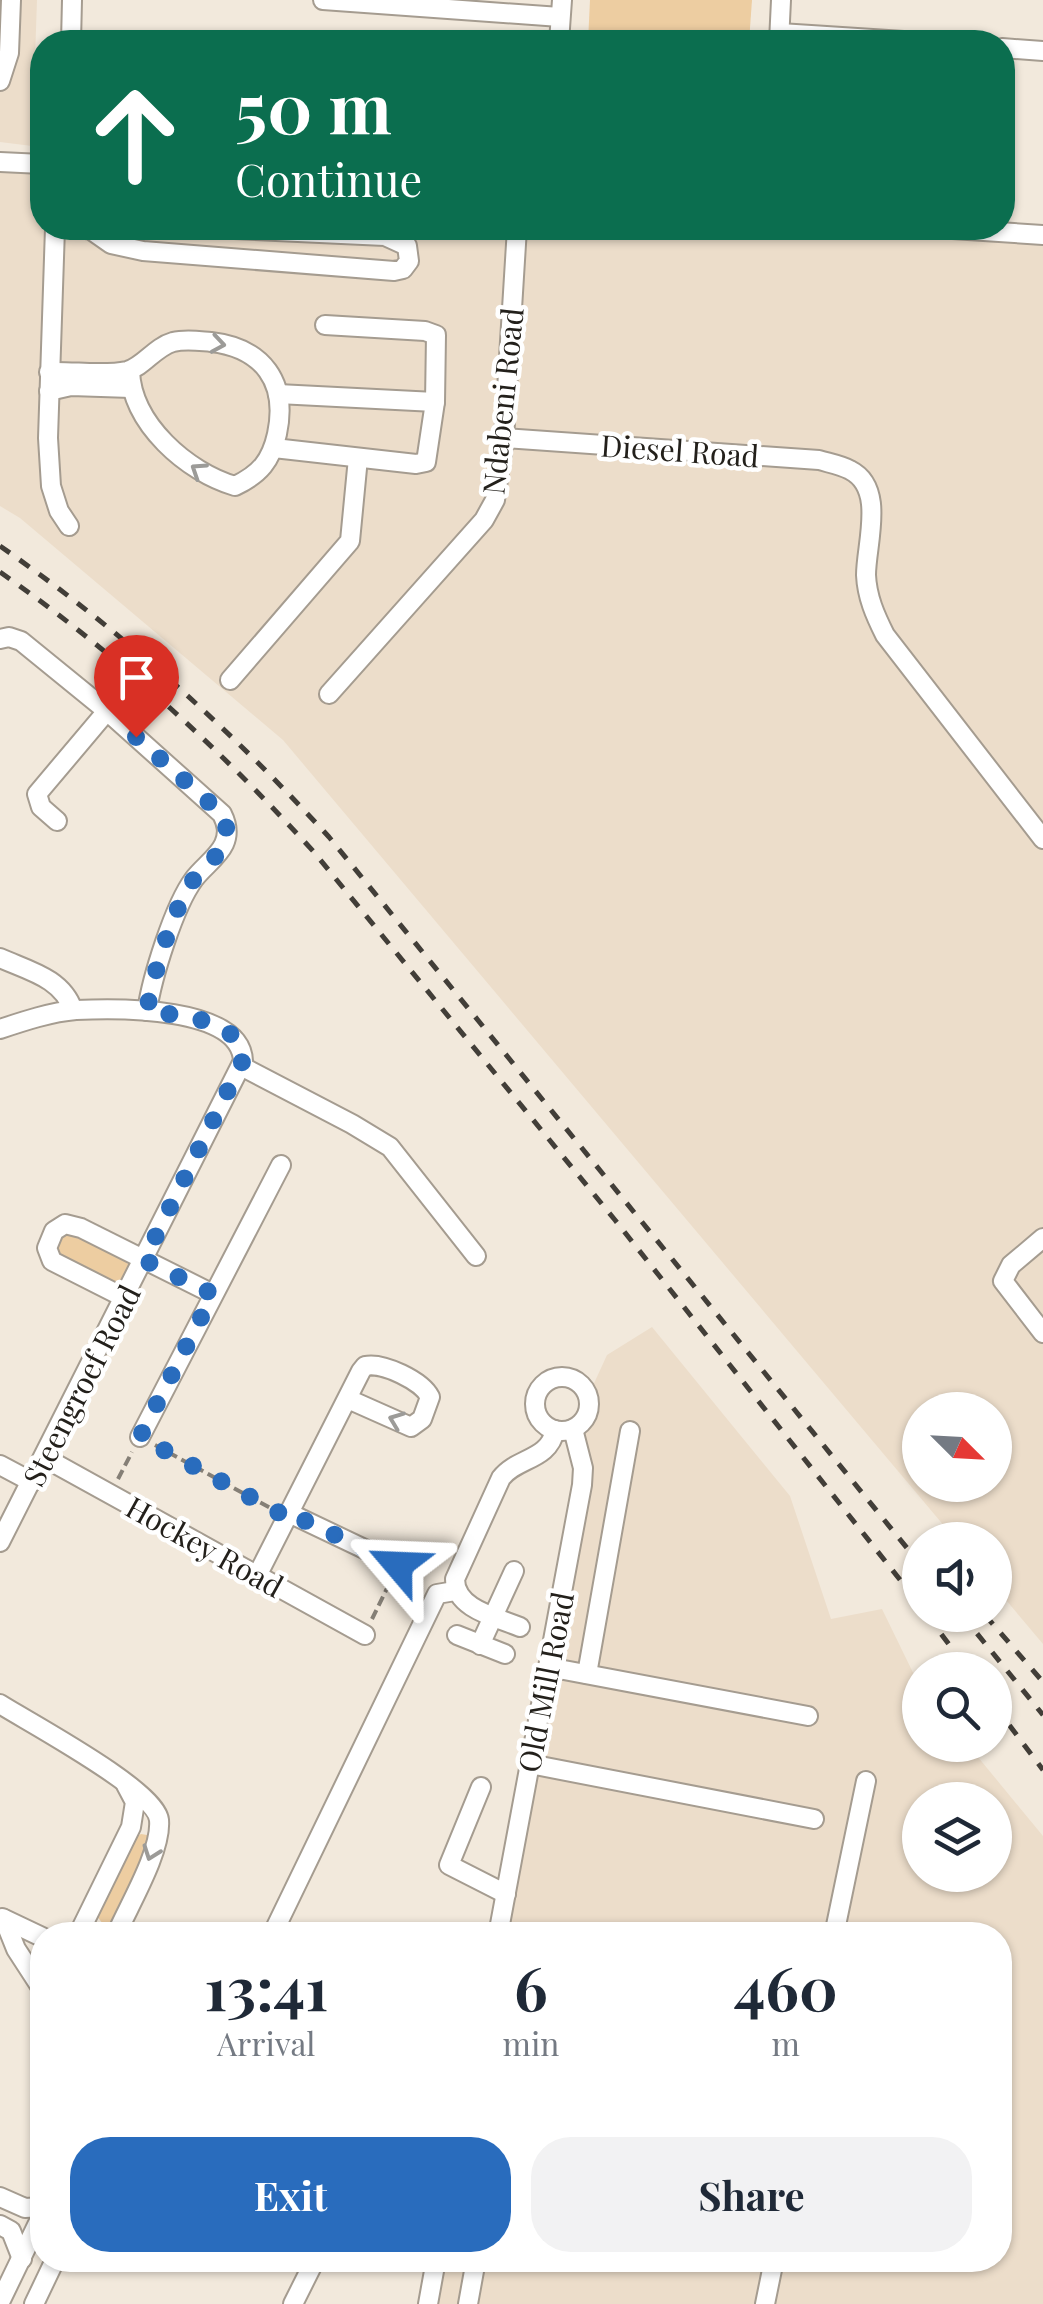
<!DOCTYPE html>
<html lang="en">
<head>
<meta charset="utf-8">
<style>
	:root { --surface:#fff; --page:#f2f2f3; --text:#1f2937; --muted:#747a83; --accent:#296cbd }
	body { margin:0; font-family:"Playfair Display",serif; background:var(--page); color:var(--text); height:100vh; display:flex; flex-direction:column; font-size:38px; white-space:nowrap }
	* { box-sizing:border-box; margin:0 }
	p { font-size:32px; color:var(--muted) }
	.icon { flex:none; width:55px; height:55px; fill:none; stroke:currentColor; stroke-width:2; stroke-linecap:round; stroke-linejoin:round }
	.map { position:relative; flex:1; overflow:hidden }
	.sheet { position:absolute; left:30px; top:1922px; width:982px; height:350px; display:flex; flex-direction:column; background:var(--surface); border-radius:40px; box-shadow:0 2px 8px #0004 }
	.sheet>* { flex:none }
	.banner { position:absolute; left:30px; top:30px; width:985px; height:210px; border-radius:40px; box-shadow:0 2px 8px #0004; background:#0b6e4f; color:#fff; overflow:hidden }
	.needle { width:65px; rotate:114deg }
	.tools { position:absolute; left:902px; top:1392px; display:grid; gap:20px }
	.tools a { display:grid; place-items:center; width:110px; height:110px; border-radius:50%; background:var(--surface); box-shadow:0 2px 8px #0004; font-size:50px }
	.pin { position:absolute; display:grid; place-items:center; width:85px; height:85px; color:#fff; margin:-102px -42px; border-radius:50% 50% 50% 0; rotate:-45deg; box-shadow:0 0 10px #0007 }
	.pin .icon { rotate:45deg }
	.me { position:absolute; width:110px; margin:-55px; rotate:296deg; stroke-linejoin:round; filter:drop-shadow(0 0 8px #0008) }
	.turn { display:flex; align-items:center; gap:35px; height:210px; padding:0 40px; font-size:45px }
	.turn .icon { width:130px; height:130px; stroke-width:2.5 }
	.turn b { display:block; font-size:70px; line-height:85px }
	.eta { display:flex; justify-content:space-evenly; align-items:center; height:170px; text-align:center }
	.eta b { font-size:60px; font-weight:700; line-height:70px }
	.cta { display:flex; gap:20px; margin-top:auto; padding:20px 40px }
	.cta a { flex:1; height:115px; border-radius:40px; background:var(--accent); color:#fff; font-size:40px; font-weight:700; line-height:115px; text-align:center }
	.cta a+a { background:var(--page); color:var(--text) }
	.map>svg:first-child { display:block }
	.built { fill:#ecddca; fill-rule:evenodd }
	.green { fill:#edcda1 }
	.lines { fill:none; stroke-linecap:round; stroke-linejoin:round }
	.minor-casing { stroke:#a59c90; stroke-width:22 }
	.path { stroke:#857f76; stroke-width:4; stroke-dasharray:10 5; stroke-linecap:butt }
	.minor { stroke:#fff; stroke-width:18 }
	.rail { stroke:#423e38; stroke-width:5; stroke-dasharray:12 12; stroke-linecap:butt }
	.oneway { stroke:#9c9b98 }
	.route { stroke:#296cbd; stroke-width:18; stroke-dasharray:0 32.4 }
	.labels { text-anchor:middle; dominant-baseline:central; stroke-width:9; stroke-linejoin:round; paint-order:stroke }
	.street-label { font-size:30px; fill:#23201b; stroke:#fff }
</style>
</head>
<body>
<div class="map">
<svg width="1043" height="2304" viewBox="0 0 1043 2304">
	<rect width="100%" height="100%" fill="#f2e9dc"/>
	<g class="built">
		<path d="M 0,0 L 37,0 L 32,146 L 0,142 Z"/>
		<path d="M 0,162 L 42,164 L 42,228 L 937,228 L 1043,235 L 1043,1644 L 995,1587 L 995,1540 L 956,1540 L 283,740 L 20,518 L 0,506 ZM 920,1410 L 995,1410 L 995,1485 L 920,1485 Z"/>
		<path d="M 652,1327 L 790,1496 L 831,1619 L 882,1609 L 920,1687 L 920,1745 L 968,1745 L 1043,1836 L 1043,2304 L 428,2304 L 436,2260 L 1000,2260 L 1000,1935 L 498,1935 L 582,1485 L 573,1429 L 607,1355 ZM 920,1800 L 995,1800 L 995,1875 L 920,1875 Z"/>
	</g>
	<g class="green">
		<path d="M 590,0 L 752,0 L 749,42 L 588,42 Z"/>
		<path d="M 71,1231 L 124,1257 L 129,1266 L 125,1281 L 115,1286 L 57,1259 L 54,1243 L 56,1238 Z"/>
		<path d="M 141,1834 L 147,1835 L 152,1843 L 113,1921 L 103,1924 L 96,1915 L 136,1837 Z"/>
	</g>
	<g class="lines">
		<g class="minor-casing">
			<g id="minor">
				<path d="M 323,0 L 560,17"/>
				<path d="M 780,33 L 919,42"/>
				<path d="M 71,42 L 72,0"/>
				<path d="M 559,42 L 562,0"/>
				<path d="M 779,42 L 781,0"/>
				<path d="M 1002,48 L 1043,51"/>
				<path d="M 0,81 L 9,53 L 11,0"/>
				<path d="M 0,162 L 42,164"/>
				<path d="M 55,228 L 48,438 L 51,486 L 59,511 L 69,526"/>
				<path d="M 78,228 L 91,230 L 111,244 L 143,251 L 394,271 L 403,269 L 409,261 L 407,246 L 385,236 L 212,228"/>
				<path d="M 937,228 L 1043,235"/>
				<path d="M 49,372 C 74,371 104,376 127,371 C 143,367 155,347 173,342 C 186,339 198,341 211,342 C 263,348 288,382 277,434 C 271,461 260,474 235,486 C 187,472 132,424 130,371"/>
				<path d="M 49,391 L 71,386 L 131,388"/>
				<path d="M 278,394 L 435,402"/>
				<path d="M 504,438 L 819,460 C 829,463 841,465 850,470 C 886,488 866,544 866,575 C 867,597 875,615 885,635 L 1043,839"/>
				<path d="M 274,448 L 416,464 L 426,462 L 435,402 L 436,335 L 425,331 L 325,325"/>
				<path d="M 0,639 L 9,637 L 21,641 L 107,711 L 222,814 C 227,824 229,833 224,844 C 218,857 203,867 194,879 C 174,906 152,977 147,1011"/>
				<path d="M 230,680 L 350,541 L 358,458"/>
				<path d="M 329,694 L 484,520 L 495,500 L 504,438 L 517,228"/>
				<path d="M 57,821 L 41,807 L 37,794 L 107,711"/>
				<path d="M 0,958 C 29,971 62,978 73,1010"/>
				<path d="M 0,1029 C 24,1021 51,1012 76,1010 C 116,1008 241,1006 243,1061 L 0,1542"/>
				<path d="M 241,1066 L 352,1124 L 390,1147 L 476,1256"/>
				<path d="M 1043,1238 L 1011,1265 L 1003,1281 L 1043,1333"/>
				<path d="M 125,1298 L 52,1261 L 47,1248 L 54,1231 L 65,1224 L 81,1228 L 213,1294"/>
				<circle cx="562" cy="1404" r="27"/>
				<path d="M 140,1437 L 281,1165"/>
				<path d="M 45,1458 L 365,1635"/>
				<path d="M 0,1465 L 32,1482"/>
				<path d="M 289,1513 L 398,1565"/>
				<path d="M 258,1574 L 361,1371 L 365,1366 C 383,1362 422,1381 430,1397 L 422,1419 L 411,1427 L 348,1399"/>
				<path d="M 520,1627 C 496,1617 455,1609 455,1579 L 501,1478 C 517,1457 549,1461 555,1430"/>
				<path d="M 457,1635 L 505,1654"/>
				<path d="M 480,1645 L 514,1571"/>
				<path d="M 548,1667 L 808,1716"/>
				<path d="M 587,1674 L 630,1431"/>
				<path d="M 0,1704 C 30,1723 156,1790 159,1820 C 162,1851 128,1907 116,1935"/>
				<path d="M 530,1764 L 814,1819"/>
				<path d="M 481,1787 L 449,1865 L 506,1894"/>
				<path d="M 2,1918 L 42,1937"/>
				<path d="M 4,1919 L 16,1949 L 42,1989"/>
				<path d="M 499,1931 L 521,1935"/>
				<path d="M 78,1935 L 131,1827 L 135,1802 L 126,1785"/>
				<path d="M 272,1935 L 437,1594 L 455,1591"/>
				<path d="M 498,1935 L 582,1485 L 583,1468 L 573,1429"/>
				<path d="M 834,1935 L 866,1781"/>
				<path d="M 0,2197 L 25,2208 L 42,2207"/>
				<path d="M 0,2225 L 11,2231 L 22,2259"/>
				<path d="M 0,2302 L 42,2215"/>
				<path d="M 34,2304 L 55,2260"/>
				<path d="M 293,2304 L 315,2260"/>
				<path d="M 428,2304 L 436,2260"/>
				<path d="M 468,2304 L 476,2260"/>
				<path d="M 765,2304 L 774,2260"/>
			</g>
		</g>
		<g class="path">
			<path d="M 155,1445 L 274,1510"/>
			<path d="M 118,1479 L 132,1452"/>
			<path d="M 372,1619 L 392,1578"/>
		</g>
		<use href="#minor" class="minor"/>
		<g class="rail">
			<path d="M 0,546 C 122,631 229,728 329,837 L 920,1564"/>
			<path d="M 0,572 C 116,653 218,747 313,851 L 615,1220 L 920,1605"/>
			<path d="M 927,1615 L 968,1670"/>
			<path d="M 962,1615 L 1043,1715"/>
			<path d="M 985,1615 L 1043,1682"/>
			<path d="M 995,1706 L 1043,1770"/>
		</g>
	</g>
	<defs><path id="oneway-chevron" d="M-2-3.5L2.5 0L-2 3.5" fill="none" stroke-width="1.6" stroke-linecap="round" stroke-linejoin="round" transform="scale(2.5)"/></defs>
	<g class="oneway">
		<use href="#oneway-chevron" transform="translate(218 344) rotate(9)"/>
		<use href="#oneway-chevron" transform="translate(198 470) rotate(-147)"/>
		<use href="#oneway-chevron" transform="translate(396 1420) rotate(-159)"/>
		<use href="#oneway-chevron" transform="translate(151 1853) rotate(110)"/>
	</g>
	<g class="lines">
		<path class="route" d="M 136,737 L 222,814 C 226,824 229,833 224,844 C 218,857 203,867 194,879 C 174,906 152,977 147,1011 C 179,1016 242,1018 243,1060 L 144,1260 L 213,1294 L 140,1437 L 287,1517 L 289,1513 L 398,1565"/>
	</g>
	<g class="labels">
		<g class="street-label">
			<text transform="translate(502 401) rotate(-84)">Ndabeni Road</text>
			<text transform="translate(680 450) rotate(4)">Diesel Road</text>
			<text transform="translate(81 1385) rotate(-63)">Steengroef Road</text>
			<text transform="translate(205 1546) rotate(29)">Hockey Road</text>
			<text transform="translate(545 1682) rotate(-79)">Old Mill Road</text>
		</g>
	</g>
</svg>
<div class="tools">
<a><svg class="needle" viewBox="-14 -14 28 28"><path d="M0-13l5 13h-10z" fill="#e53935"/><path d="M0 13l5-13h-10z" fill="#747a83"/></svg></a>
<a><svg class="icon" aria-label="sound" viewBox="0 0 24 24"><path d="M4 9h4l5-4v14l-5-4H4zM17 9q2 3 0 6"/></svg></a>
<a><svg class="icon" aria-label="search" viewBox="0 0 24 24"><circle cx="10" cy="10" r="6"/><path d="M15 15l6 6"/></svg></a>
<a><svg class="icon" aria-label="layers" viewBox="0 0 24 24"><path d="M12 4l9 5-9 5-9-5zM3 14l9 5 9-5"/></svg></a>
</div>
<div class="pin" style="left:136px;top:737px;background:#d93025"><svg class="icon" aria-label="arrive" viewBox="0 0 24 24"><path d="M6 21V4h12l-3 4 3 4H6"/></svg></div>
<svg class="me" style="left:398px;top:1565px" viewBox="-20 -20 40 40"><path d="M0-17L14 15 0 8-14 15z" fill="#296cbd" stroke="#fff" stroke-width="4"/></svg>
<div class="banner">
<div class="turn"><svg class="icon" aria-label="ahead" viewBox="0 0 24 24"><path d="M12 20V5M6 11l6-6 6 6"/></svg><div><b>50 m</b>Continue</div></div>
</div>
<section class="sheet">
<div class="eta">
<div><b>13:41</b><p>Arrival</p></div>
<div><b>6</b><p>min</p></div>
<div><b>460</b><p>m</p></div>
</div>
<div class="cta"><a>Exit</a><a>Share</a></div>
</section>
</div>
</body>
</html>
